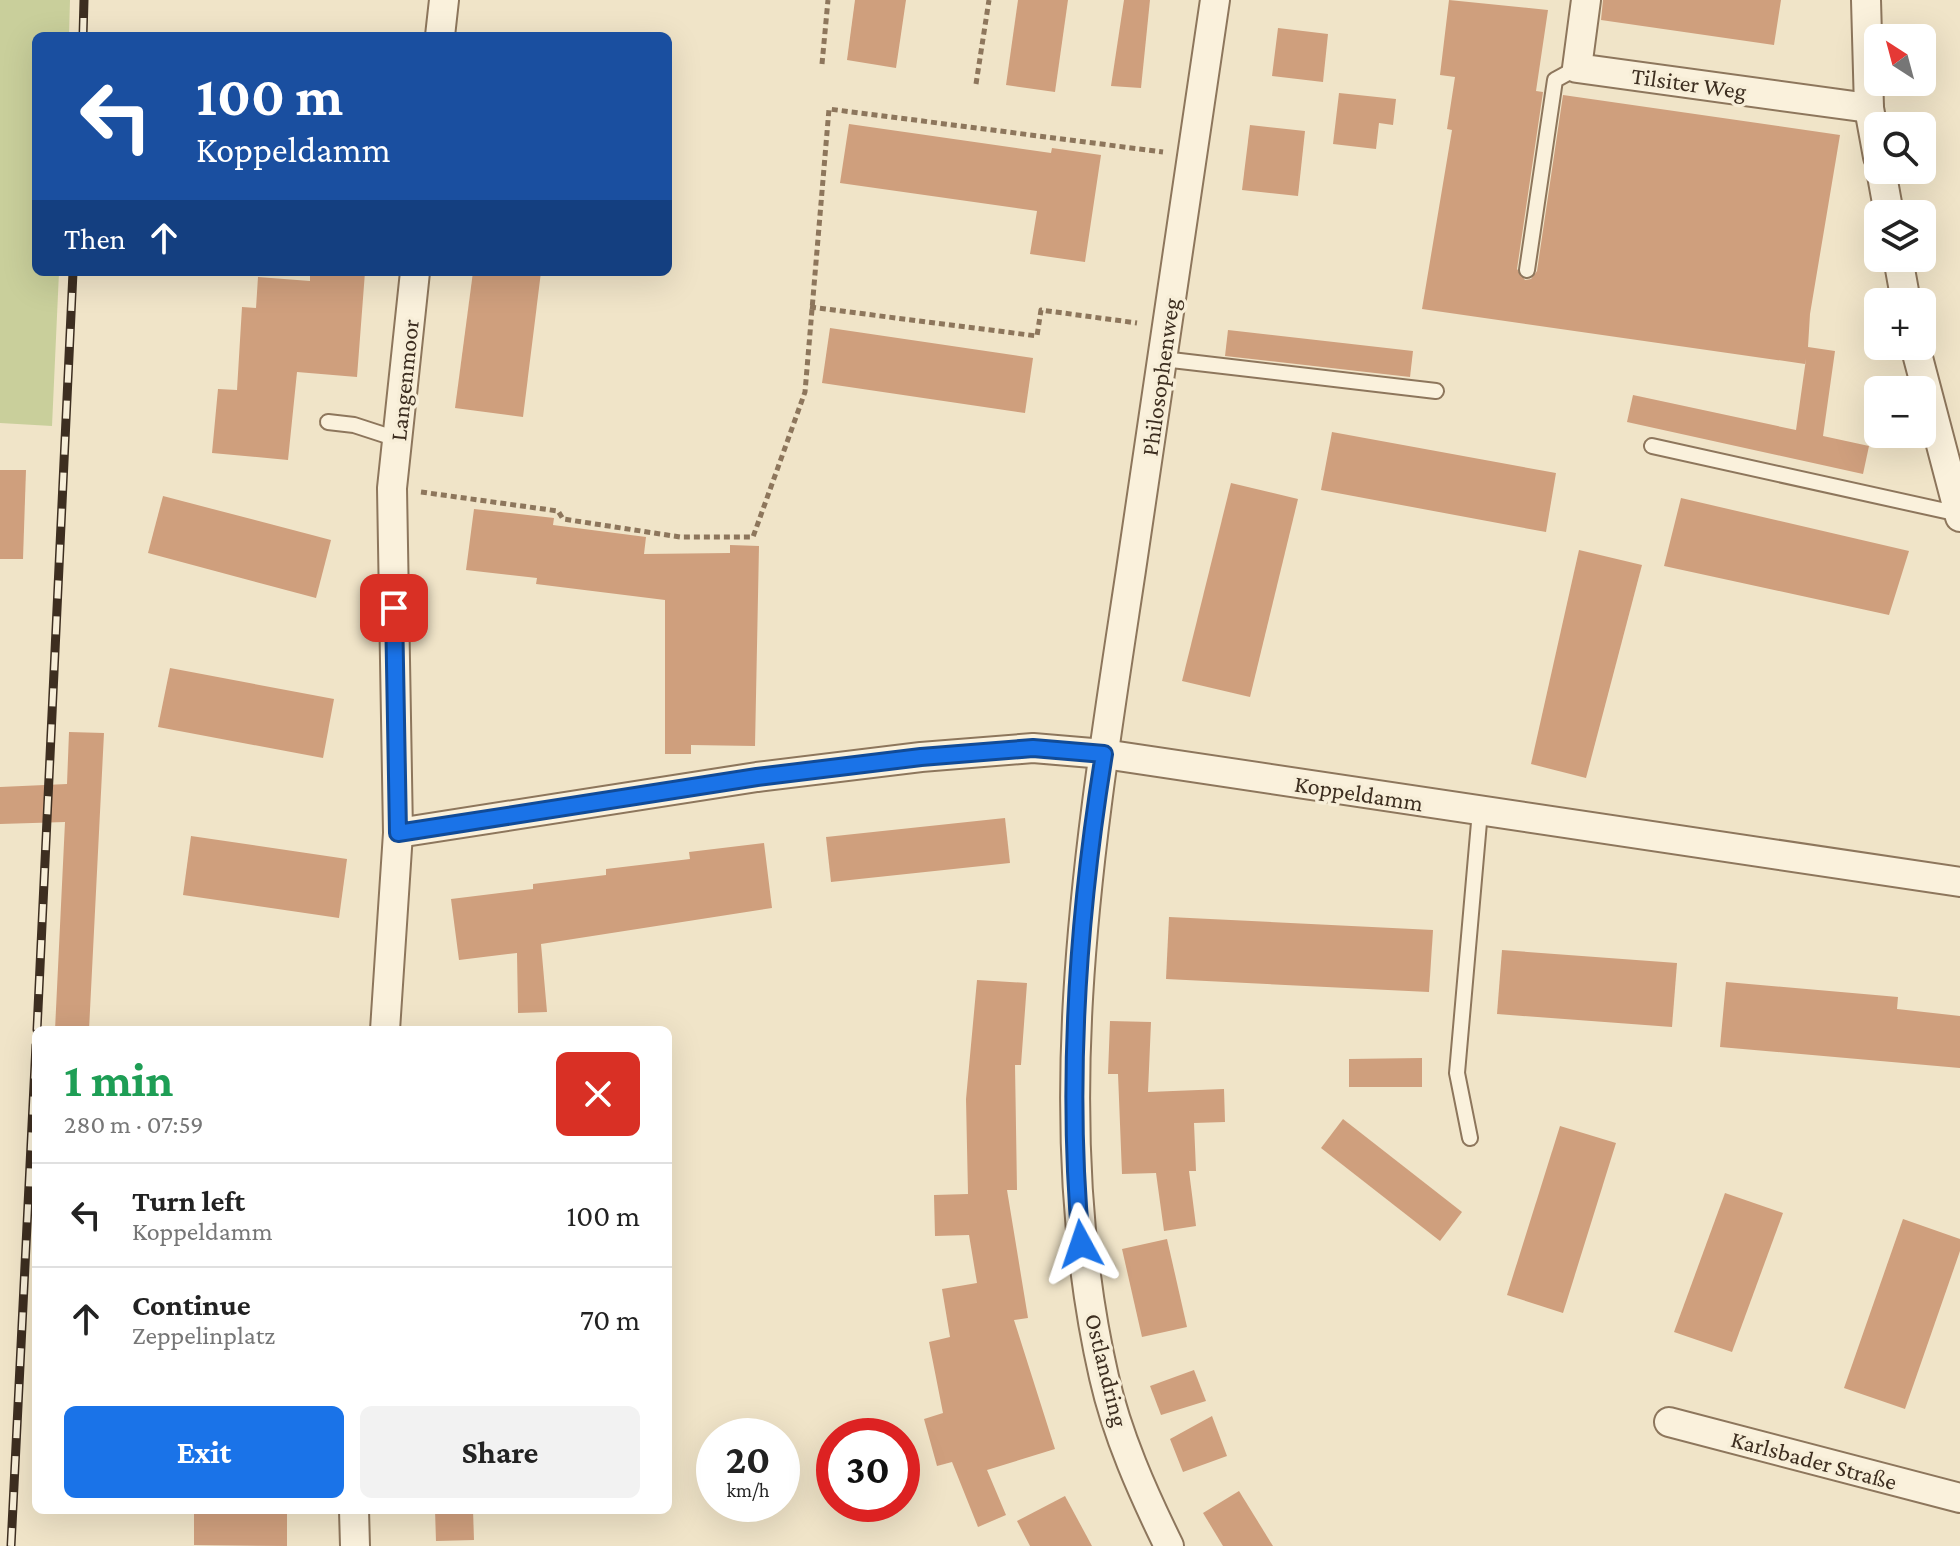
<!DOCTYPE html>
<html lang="en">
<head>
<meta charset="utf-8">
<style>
	:root { --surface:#fff; --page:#f2f2f2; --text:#222; --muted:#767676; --line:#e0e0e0; --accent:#1a73e8 }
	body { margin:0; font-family:"Crimson Pro",serif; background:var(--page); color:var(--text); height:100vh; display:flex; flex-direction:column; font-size:30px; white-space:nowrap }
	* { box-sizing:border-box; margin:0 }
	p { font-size:26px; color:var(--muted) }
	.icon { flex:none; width:44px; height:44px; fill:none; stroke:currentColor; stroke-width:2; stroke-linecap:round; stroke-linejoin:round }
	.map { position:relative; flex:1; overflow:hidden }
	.sheet { position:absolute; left:32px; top:1026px; width:640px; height:488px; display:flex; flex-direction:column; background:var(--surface); border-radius:12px; box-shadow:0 8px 32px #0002 }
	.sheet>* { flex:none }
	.guide { position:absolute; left:32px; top:32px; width:640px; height:244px; border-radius:12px; box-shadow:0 8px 32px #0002; background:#1a4fa0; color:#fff; overflow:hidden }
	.needle { width:52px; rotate:324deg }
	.controls { position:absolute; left:1864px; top:24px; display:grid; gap:16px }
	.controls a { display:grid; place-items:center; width:72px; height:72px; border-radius:12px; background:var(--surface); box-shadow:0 8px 32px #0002; font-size:40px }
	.speed { position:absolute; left:696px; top:1418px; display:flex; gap:16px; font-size:40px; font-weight:700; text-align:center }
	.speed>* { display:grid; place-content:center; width:104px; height:104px; border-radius:50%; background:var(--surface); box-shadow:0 8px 32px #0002; line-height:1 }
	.speed small { font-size:20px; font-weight:400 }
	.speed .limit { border:12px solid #d22; background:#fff; color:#111 }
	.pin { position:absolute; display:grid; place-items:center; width:68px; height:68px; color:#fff; margin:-34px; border-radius:16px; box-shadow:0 4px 12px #0006 }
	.me { position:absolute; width:88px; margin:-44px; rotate:355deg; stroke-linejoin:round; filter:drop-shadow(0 0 6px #0008) }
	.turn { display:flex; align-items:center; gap:28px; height:168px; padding:0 32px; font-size:36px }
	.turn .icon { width:104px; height:104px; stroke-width:2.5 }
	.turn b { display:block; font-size:56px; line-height:68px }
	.then { display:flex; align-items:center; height:76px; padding:0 32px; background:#0003; gap:16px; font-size:30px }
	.round { display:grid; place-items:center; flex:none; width:84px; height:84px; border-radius:12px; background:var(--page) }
	.summary { display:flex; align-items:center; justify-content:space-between; height:136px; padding:0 32px }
	h1 { font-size:48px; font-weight:700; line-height:60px; color:#1e9e55 }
	.primary-button { display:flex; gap:16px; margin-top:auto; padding:16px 32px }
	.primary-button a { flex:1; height:92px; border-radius:12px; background:var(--accent); color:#fff; font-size:32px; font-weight:700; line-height:92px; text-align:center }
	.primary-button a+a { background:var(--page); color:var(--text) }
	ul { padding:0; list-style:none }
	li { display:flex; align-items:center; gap:24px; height:104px; padding:0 32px; border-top:2px solid var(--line) }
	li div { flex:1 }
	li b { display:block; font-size:30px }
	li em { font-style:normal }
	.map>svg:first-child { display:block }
	.green { fill:#c9cf9b }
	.building { fill:#cf9f7d }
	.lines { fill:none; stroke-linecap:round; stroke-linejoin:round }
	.service-casing { stroke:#8d765c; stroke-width:18 }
	.minor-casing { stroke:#8d765c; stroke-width:32 }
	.path { stroke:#8d765c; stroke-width:5; stroke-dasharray:6 4; stroke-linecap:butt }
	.service { stroke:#faf1dc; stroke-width:14 }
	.minor { stroke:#faf1dc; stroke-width:28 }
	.rail-casing { stroke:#3d2e20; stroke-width:9 }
	.rail { stroke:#f7eed8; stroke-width:6; stroke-dasharray:18; stroke-linecap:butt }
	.route-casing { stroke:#114b97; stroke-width:20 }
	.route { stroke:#1a73e8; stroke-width:14 }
	.labels { text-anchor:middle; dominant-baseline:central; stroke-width:7; stroke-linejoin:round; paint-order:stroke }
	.street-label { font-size:24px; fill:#3d2e20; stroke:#f7eed8 }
</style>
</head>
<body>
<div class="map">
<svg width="1960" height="1546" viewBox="0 0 1960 1546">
	<rect width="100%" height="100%" fill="#f0e4c8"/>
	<path class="green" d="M 0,0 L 70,0 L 69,36 L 36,36 L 36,272 L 59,272 L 52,426 L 0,423 Z"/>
	<g class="building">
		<path d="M 855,0 L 906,0 L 896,68 L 847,60 Z"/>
		<path d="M 1018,0 L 1068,0 L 1055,92 L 1006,85 Z"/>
		<path d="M 1124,0 L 1150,0 L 1141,88 L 1111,86 Z"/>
		<path d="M 1449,0 L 1548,10 L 1536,91 L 1543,92 L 1517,269 L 1525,280 L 1531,279 L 1537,271 L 1563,95 L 1840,135 L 1810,314 L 1808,347 L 1835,351 L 1823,436 L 1869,446 L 1863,474 L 1627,422 L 1633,395 L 1796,430 L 1806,359 L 1805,364 L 1422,309 L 1452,130 L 1447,129 L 1455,77 L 1440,75 Z"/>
		<path d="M 1603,0 L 1781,0 L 1774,45 L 1601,20 Z"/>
		<path d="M 1278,28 L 1328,34 L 1323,82 L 1272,76 Z"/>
		<path d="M 1339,93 L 1396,99 L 1393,125 L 1379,123 L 1376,149 L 1333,144 Z"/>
		<path d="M 849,124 L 1051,153 L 1052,148 L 1101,155 L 1085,262 L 1030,254 L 1037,211 L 840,183 Z"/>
		<path d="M 1250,125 L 1305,131 L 1298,196 L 1242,190 Z"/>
		<path d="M 310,272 L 365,272 L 357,377 L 297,372 L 288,460 L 212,453 L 218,389 L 237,390 L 242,307 L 256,308 L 258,277 L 310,281 Z"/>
		<path d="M 473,272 L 541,272 L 523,417 L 455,408 Z"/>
		<path d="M 830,328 L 1033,358 L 1025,413 L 822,383 Z"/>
		<path d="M 1228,330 L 1413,351 L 1410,377 L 1225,356 Z"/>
		<path d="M 1332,432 L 1556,473 L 1546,532 L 1321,490 Z"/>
		<path d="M 0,470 L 26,470 L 23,559 L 0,559 Z"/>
		<path d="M 1231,483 L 1298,499 L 1250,697 L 1182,681 Z"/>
		<path d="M 163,496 L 331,540 L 316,598 L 148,553 Z"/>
		<path d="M 1681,498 L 1909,551 L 1889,615 L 1664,566 Z"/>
		<path d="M 474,509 L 554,518 L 553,525 L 646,537 L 644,554 L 730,553 L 730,545 L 759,546 L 755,746 L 691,745 L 691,754 L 665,754 L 665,600 L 536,584 L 537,578 L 466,570 Z"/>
		<path d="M 1579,550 L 1642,565 L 1586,778 L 1531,764 Z"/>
		<path d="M 170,668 L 334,699 L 323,758 L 158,727 Z"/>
		<path d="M 69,732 L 104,733 L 89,1030 L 55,1030 L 65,822 L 0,824 L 0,787 L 67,784 Z"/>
		<path d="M 1005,818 L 1010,863 L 831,882 L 826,837 Z"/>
		<path d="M 191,836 L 347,859 L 339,918 L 183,895 Z"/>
		<path d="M 764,843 L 772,908 L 541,944 L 547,1012 L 518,1013 L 517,953 L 459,960 L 451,899 L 533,889 L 533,884 L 606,875 L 606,869 L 690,859 L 689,852 Z"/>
		<path d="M 1169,917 L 1433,930 L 1429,992 L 1166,979 Z"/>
		<path d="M 1502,950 L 1677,963 L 1672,1027 L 1497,1014 Z"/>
		<path d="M 977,980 L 1027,983 L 1021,1065 L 1015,1065 L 1017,1190 L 1007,1190 L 1028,1318 L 1014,1320 L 1055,1449 L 987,1470 L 1006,1515 L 978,1527 L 952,1462 L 937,1466 L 924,1419 L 943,1413 L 929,1342 L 950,1337 L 942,1289 L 977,1283 L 969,1235 L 935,1236 L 934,1195 L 968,1194 L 966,1099 Z"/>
		<path d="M 1726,982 L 1898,997 L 1897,1009 L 1960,1016 L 1960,1068 L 1720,1047 Z"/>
		<path d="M 1110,1021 L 1151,1022 L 1148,1092 L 1224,1089 L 1225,1122 L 1194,1123 L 1196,1171 L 1189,1171 L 1196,1226 L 1164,1231 L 1156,1173 L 1122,1174 L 1118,1074 L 1108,1074 Z"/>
		<path d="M 1422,1058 L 1422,1087 L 1349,1087 L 1349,1059 Z"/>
		<path d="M 1343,1119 L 1462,1212 L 1440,1241 L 1321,1148 Z"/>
		<path d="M 1560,1126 L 1616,1143 L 1563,1313 L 1507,1295 Z"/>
		<path d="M 1725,1193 L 1783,1213 L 1732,1352 L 1674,1332 Z"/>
		<path d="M 1903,1219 L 1960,1239 L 1960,1251 L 1905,1409 L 1844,1388 Z"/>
		<path d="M 1167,1239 L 1187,1327 L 1142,1337 L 1122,1249 Z"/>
		<path d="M 1194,1370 L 1206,1401 L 1161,1415 L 1150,1386 Z"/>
		<path d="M 1212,1416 L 1227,1456 L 1183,1472 L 1170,1439 Z"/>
		<path d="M 1239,1491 L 1273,1546 L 1223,1546 L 1203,1513 Z"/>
		<path d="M 1065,1496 L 1092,1546 L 1030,1546 L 1017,1521 Z"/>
		<path d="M 435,1510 L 473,1510 L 474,1540 L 436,1541 Z"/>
		<path d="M 194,1514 L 287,1514 L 287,1546 L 194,1545 Z"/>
	</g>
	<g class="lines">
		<g class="service-casing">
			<g id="service">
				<path d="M 1527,270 L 1555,80 L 1577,68"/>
				<path d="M 1163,359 L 1436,391"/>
				<path d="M 328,422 L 354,425 L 397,439"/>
				<path d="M 1652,446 L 1959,514"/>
				<path d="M 1470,1138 L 1457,1073 L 1480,811"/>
			</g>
		</g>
		<g class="minor-casing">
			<g id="minor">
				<path d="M 1586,0 L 1577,68 L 1869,108"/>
				<path d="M 1866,0 L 1869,108 L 1878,157"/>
				<path d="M 440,36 L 444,0"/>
				<path d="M 1881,170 L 1889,214"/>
				<path d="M 1898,258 L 1906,302"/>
				<path d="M 1915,346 L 1960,517"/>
				<path d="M 398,833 L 757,777 L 921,757 L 1033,748 L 1104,754 L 1960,882"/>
				<path d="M 385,1030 L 398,833 L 392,488 L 415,272"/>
				<path d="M 1669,1422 L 1960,1498"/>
				<path d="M 354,1510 L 355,1546"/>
				<path d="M 1169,1546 C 1143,1493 1117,1435 1104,1377 C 1043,1111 1091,835 1131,570 C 1160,380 1188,190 1215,0"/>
			</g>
		</g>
		<g class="path">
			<path d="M 822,64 L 828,0"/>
			<path d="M 976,84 L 989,0"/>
			<path d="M 810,307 L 1037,336 L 1041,310 L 1137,323"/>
			<path d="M 421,492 L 558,511 L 563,519 L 680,537 L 753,537 L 805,392 L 829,109 L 1163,152"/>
		</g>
		<use href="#service" class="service"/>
		<use href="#minor" class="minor"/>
		<g class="rail-casing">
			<g id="rail">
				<path d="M 83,36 L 84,0"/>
				<path d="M 37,1030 L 73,272"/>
				<path d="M 11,1546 L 36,1045"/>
			</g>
		</g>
		<use href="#rail" class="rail"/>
	</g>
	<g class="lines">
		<g class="route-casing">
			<path id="route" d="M 394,608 L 398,833 L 757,777 L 921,757 L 1033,748 L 1104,754 C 1078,914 1066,1083 1081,1244"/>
		</g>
		<use href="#route" class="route"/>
	</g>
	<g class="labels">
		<g class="street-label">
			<text transform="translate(1689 83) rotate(8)">Tilsiter Weg</text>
			<text transform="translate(1160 377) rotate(-82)">Philosophenweg</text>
			<text transform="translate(404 380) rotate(-84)">Langenmoor</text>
			<text transform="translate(1359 793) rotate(9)">Koppeldamm</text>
			<text transform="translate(1107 1370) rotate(76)">Ostlandring</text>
			<text transform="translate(1814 1460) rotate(15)">Karlsbader Straße</text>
		</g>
	</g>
</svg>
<div class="controls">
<a><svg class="needle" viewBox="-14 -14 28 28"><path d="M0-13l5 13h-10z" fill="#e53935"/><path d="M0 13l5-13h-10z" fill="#767676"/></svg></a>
<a><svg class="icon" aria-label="search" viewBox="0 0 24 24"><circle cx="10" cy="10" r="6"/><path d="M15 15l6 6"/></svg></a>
<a><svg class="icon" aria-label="layers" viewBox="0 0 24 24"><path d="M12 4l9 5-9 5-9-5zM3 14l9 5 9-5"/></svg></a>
<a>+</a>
<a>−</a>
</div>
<div class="speed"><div>20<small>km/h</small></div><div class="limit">30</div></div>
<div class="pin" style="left:394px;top:608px;background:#d93025"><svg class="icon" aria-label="arrive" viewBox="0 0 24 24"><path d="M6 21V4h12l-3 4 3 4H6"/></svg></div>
<svg class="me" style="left:1081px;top:1244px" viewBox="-20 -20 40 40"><path d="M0-17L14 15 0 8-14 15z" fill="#1a73e8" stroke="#fff" stroke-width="4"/></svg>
<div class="guide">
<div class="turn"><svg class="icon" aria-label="left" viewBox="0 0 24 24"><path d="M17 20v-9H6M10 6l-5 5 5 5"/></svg><div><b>100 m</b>Koppeldamm</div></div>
<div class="then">Then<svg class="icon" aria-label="ahead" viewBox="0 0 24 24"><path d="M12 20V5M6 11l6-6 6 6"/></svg></div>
</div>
<section class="sheet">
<div class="summary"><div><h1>1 min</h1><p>280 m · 07:59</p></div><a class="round" style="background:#d93025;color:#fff"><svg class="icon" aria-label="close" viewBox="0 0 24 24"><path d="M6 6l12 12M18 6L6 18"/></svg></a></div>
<ul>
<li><svg class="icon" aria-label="left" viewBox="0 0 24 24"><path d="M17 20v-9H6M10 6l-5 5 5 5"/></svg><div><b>Turn left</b><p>Koppeldamm</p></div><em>100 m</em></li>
<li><svg class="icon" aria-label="ahead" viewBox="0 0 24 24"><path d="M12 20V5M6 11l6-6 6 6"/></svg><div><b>Continue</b><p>Zeppelinplatz</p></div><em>70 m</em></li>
</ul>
<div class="primary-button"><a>Exit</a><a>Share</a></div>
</section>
</div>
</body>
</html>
